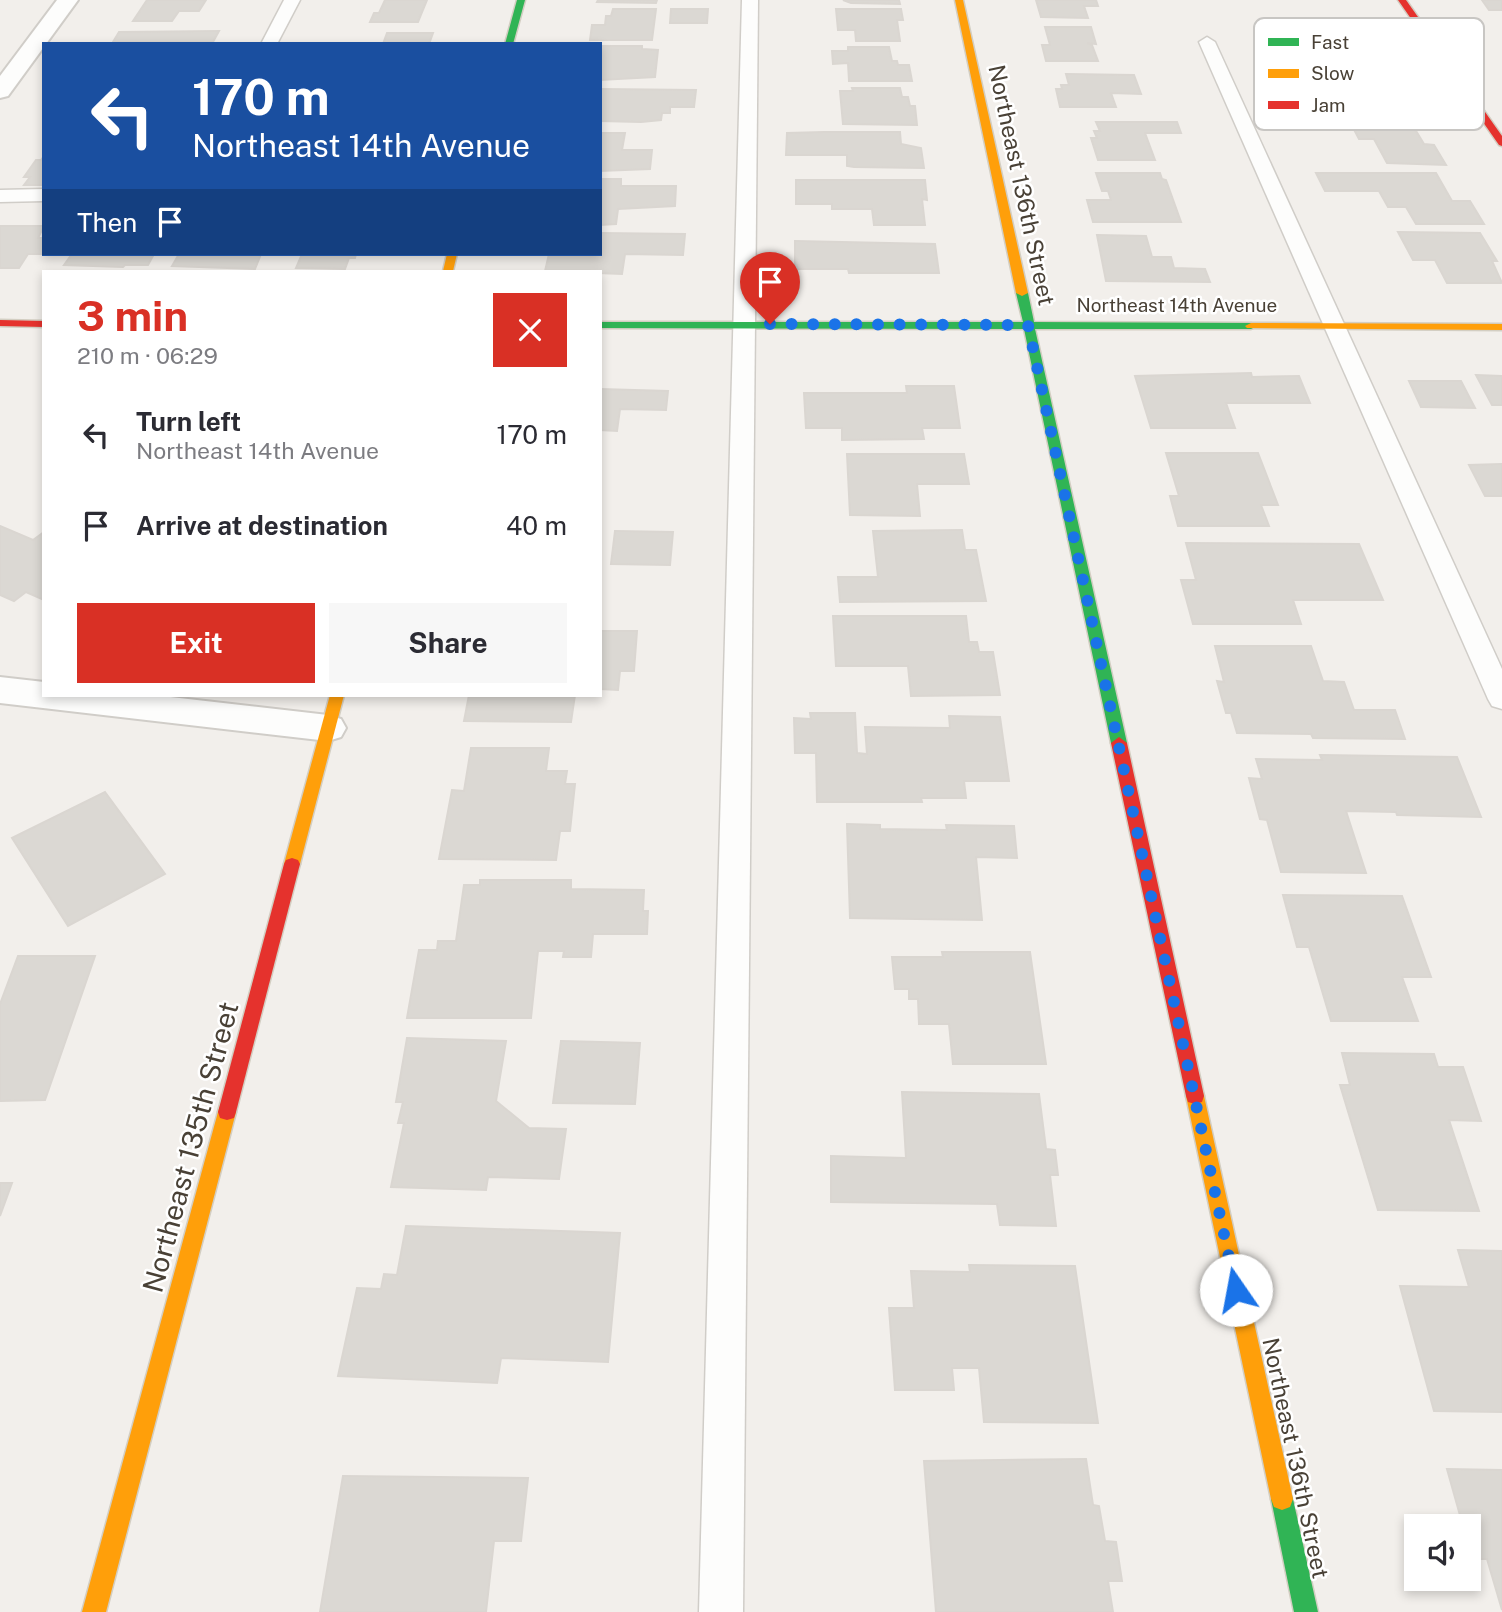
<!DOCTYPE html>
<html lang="en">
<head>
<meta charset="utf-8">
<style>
	:root { --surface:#fff; --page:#f7f7f7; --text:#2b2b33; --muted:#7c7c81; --accent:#d93025 }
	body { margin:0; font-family:"Public Sans",sans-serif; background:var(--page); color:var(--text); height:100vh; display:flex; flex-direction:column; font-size:26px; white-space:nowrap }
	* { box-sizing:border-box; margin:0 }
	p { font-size:23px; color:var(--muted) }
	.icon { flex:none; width:38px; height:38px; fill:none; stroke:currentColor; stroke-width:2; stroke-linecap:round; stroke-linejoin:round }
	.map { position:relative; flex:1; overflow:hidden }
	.drawer { position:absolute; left:42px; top:270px; width:560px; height:427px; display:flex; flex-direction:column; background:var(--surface); border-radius:0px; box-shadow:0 4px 10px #0003 }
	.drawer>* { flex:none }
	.top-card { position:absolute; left:42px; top:42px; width:560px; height:214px; border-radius:0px; box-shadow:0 4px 10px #0003; background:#1a4fa0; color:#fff; overflow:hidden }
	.tools { position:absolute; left:1404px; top:1514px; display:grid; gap:14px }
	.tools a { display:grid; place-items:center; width:77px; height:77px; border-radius:0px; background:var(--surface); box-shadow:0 4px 10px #0003; font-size:35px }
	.pin { position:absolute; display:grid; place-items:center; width:60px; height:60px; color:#fff; margin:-72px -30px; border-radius:50% 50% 50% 0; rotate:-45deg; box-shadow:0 0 7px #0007 }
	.pin .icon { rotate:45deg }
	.me { position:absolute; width:77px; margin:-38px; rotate:348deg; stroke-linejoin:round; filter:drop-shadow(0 0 5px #0008) }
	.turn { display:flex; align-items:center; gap:24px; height:147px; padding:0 35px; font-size:32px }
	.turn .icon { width:91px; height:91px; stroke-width:2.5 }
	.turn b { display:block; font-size:49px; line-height:60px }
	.then { display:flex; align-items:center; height:66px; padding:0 35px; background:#0003; gap:14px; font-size:26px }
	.round { display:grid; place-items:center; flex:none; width:74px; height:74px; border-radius:0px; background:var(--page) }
	.headline { display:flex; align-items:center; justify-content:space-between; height:119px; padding:0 35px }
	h1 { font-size:42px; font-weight:700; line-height:52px; color:var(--accent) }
	.button { display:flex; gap:14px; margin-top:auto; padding:14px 35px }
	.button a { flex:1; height:80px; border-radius:0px; background:var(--accent); color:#fff; font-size:28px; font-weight:700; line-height:80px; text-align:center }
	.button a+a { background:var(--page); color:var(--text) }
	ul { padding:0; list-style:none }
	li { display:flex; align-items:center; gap:21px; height:91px; padding:0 35px }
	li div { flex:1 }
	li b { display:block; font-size:26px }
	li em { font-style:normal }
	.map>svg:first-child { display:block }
	.building { fill:#dbd8d3; stroke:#dad6d1; stroke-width:2 }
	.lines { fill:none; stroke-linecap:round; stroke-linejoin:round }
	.lane-casing { stroke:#d0cdc8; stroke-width:3 }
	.street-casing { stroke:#d0cdc8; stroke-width:4 }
	.fast-casing { stroke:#d3cec2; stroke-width:3 }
	.slow-casing { stroke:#d3cec2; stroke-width:3 }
	.jam-casing { stroke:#d3cec2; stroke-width:3 }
	.lane { fill:#fdfdfc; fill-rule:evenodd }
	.street { fill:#fdfdfc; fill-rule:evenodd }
	.fast { fill:#30b455; fill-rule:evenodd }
	.slow { fill:#ff9f0a; fill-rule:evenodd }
	.jam { fill:#e5322d; fill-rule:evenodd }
	.route { stroke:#1a73e8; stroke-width:12; stroke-dasharray:0 21.6 }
	.labels { text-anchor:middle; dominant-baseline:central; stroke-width:5; stroke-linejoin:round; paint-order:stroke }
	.far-street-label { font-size:19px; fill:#494136; stroke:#fff }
	.street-label { font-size:23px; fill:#494136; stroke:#fff }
	.near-street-label { font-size:28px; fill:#494136; stroke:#fff }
	.key { fill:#fff; stroke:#c8c6c3; stroke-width:2 }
	.key-label { font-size:19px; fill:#494136 }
</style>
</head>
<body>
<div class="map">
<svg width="1502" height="1612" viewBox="0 0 1502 1612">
	<rect width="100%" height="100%" fill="#f2efeb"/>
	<g class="building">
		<path d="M 147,0 L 206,0 L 199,11 L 179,11 L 172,21 L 133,21 Z"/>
		<path d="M 385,0 L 427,0 L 418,22 L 370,22 L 374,13 L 379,13 Z"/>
		<path d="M 598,0 L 657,0 L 656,3 L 597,2 Z"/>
		<path d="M 843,0 L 899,0 L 900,4 L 851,3 Z"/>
		<path d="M 1036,0 L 1096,0 L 1098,6 L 1084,6 L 1088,18 L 1041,17 Z"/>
		<path d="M 1482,0 L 1502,0 L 1502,10 L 1489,10 Z"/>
		<path d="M 613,9 L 656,9 L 652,40 L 590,40 L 592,25 L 605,25 L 606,16 L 611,16 Z"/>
		<path d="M 671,9 L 708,9 L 707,23 L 670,23 Z"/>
		<path d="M 836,9 L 901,9 L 903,20 L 897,20 L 900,41 L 856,41 L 855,30 L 838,30 Z"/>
		<path d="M 1045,27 L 1091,27 L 1096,44 L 1087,43 L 1092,45 L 1098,61 L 1046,61 L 1042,45 L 1050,45 Z"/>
		<path d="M 219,31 L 213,42 L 113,42 L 119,32 Z"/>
		<path d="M 387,33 L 433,33 L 429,44 L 383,44 Z"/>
		<path d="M 600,46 L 642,46 L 642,49 L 658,50 L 655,77 L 600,80 Z"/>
		<path d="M 848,47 L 889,47 L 892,61 L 897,61 L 898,65 L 909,65 L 912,81 L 849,81 L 848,63 L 833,64 L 832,51 L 848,51 Z"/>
		<path d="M 1066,74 L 1134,75 L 1141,94 L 1111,93 L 1116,107 L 1060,107 L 1056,89 L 1062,89 L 1061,85 L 1069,85 Z"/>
		<path d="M 852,88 L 900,88 L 902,97 L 908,97 L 910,106 L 915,106 L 917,125 L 843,124 L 840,91 L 853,91 Z"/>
		<path d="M 600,89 L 696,90 L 694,107 L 670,107 L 670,113 L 662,113 L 661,120 L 641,122 L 600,121 Z"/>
		<path d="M 1349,120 L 1410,121 L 1424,144 L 1434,145 L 1446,165 L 1387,163 L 1374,139 L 1359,139 Z"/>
		<path d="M 1096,122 L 1177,122 L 1181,133 L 1145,133 L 1155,160 L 1098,160 L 1091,138 L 1097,138 L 1094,131 L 1100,131 Z"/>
		<path d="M 824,132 L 900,132 L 901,144 L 921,148 L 924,168 L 854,167 L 847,166 L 847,155 L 786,155 L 787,133 Z"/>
		<path d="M 600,133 L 625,133 L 622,150 L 652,150 L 650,169 L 600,171 Z"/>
		<path d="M 44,156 L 44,185 L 24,185 L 30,177 L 24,177 L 36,160 L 41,160 Z"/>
		<path d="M 1096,173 L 1160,173 L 1162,179 L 1166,180 L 1181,222 L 1093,222 L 1087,200 L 1111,200 L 1108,191 L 1102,191 Z"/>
		<path d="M 1316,173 L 1436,173 L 1452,201 L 1470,201 L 1484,224 L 1416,224 L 1406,207 L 1388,207 L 1379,191 L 1325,191 Z"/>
		<path d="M 600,179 L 621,179 L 621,186 L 676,186 L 675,206 L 618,209 L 616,224 L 600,225 Z"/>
		<path d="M 796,180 L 925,180 L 927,200 L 922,199 L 925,225 L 874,225 L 872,209 L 832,209 L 832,204 L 796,204 Z"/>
		<path d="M 0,226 L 44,226 L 38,238 L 44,238 L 43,254 L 28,254 L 19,268 L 0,268 Z"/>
		<path d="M 1398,232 L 1480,233 L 1497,261 L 1492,261 L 1502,283 L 1447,283 L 1435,260 L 1413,260 Z"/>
		<path d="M 600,233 L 685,234 L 683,255 L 625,254 L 622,274 L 545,271 L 549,254 L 600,254 Z"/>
		<path d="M 1097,235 L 1146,236 L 1152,257 L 1171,257 L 1174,268 L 1205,269 L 1210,282 L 1106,281 Z"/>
		<path d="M 795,241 L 935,244 L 939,273 L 849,273 L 848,269 L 795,269 Z"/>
		<path d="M 72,254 L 154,254 L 148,265 L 125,265 L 123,267 L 64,265 Z"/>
		<path d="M 179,254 L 261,254 L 255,269 L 172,266 Z"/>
		<path d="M 302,254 L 356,254 L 355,258 L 349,258 L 345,269 L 296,268 Z"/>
		<path d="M 1251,373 L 1252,377 L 1299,376 L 1310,403 L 1226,403 L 1235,428 L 1151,428 L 1135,376 Z"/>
		<path d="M 1476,375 L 1502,376 L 1502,405 L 1492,405 Z"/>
		<path d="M 1409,381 L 1461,381 L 1475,408 L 1421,407 Z"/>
		<path d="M 906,386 L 954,386 L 960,428 L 922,428 L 924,439 L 842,440 L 842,428 L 806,428 L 804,393 L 907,393 Z"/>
		<path d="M 600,389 L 668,391 L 666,410 L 620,409 L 617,431 L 600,430 Z"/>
		<path d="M 1166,453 L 1258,453 L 1278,505 L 1261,505 L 1269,526 L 1178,526 L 1170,496 L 1179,496 Z"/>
		<path d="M 847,454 L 964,454 L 969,484 L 917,484 L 920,516 L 850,515 Z"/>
		<path d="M 1502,464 L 1502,496 L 1485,496 L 1469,465 Z"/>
		<path d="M 0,526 L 33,540 L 44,532 L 44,600 L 26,592 L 14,601 L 0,595 Z"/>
		<path d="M 962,530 L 965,550 L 976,550 L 986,601 L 840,602 L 838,577 L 878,577 L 873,531 Z"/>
		<path d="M 615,531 L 673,532 L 670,565 L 611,564 Z"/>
		<path d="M 1186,543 L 1359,544 L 1383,600 L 1293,600 L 1301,624 L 1193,624 L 1181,580 L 1196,580 Z"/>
		<path d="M 833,616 L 966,616 L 969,642 L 977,642 L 979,652 L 993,652 L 1000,695 L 911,696 L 908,666 L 836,666 Z"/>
		<path d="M 600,631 L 637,631 L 634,671 L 620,671 L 618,690 L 600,689 Z"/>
		<path d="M 1215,646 L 1311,646 L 1323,681 L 1344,682 L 1354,710 L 1395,710 L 1405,739 L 1313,738 L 1311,734 L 1237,733 L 1231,713 L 1226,713 L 1217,681 L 1224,682 Z"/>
		<path d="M 469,695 L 575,695 L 571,722 L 464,721 Z"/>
		<path d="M 810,713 L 855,713 L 857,753 L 867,754 L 865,727 L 950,728 L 949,716 L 1000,717 L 1009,781 L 964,781 L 966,798 L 921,798 L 922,802 L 817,802 L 816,753 L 795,753 L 794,718 L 811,719 Z"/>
		<path d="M 471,748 L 549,748 L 546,771 L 567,771 L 565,784 L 575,784 L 570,831 L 560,831 L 556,860 L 439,859 L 452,790 L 464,791 Z"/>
		<path d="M 1320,755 L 1457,757 L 1481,817 L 1397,815 L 1396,812 L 1346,811 L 1366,873 L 1281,872 L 1267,820 L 1260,819 L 1249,778 L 1262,779 L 1256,759 L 1322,760 Z"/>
		<path d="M 105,792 L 165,874 L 68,926 L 12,838 Z"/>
		<path d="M 847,824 L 880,825 L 880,829 L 947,830 L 946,825 L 1014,826 L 1017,858 L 976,857 L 982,920 L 850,918 Z"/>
		<path d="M 480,880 L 571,880 L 571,889 L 644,890 L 643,911 L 648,911 L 647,934 L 593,934 L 591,957 L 563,957 L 564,951 L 538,951 L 531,1018 L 407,1018 L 419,950 L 437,950 L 438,941 L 456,941 L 464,885 L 480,885 Z"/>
		<path d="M 1283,895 L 1402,896 L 1431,977 L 1402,977 L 1418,1021 L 1331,1021 L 1309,947 L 1297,947 Z"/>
		<path d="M 942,952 L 1030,952 L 1046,1064 L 953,1064 L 949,1024 L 919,1024 L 918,999 L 909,999 L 909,989 L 895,989 L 892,957 L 943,957 Z"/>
		<path d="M 18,956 L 95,956 L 45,1100 L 0,1101 L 0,1004 Z"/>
		<path d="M 407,1038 L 506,1041 L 496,1101 L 529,1128 L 566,1129 L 559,1179 L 488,1177 L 486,1190 L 391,1187 L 404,1123 L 398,1123 L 403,1102 L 396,1102 Z"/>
		<path d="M 561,1041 L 640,1043 L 635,1104 L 553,1103 Z"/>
		<path d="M 1342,1053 L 1434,1054 L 1438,1067 L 1463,1067 L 1481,1121 L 1449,1120 L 1479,1211 L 1378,1210 L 1340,1085 L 1350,1085 Z"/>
		<path d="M 902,1092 L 1039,1094 L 1046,1149 L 1055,1150 L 1058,1175 L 1050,1175 L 1056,1226 L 1000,1225 L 997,1204 L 831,1202 L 831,1156 L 906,1158 Z"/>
		<path d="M 0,1183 L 12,1183 L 0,1216 Z"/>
		<path d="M 406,1226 L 620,1233 L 608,1362 L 501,1358 L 497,1383 L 338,1376 L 357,1288 L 381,1289 L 384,1274 L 397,1275 Z"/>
		<path d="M 1458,1250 L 1502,1251 L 1502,1412 L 1434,1411 L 1400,1286 L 1469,1287 Z"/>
		<path d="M 969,1265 L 1075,1266 L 1098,1423 L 984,1422 L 979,1368 L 952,1368 L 954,1390 L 895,1390 L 889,1308 L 914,1308 L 911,1271 L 970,1272 Z"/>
		<path d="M 1086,1459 L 1093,1505 L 1099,1506 L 1105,1541 L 1116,1542 L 1122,1581 L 1108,1581 L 1113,1612 L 936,1612 L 924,1461 Z"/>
		<path d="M 1447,1469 L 1502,1470 L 1502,1610 L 1487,1559 L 1473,1559 L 1468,1543 L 1468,1526 L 1463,1526 Z"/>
		<path d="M 343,1476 L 528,1478 L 521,1541 L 494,1541 L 486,1612 L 320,1612 Z"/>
	</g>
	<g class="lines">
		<g class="lane-casing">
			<g id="lane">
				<path d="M 284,0 L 300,0 L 277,44 L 261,44 Z"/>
				<path d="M 742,0 L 758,0 L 743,1612 L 699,1612 Z"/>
				<path d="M 1207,37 L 1215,42 L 1502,669 L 1502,709 L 1492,706 L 1488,699 L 1199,42 Z"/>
				<path d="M 44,189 L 44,201 L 0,202 L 0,190 Z"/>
			</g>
		</g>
		<g class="street-casing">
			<g id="street">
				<path d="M 57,0 L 78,0 L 8,96 L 0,98 L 0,76 Z"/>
				<path d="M 0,677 L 44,682 L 44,695 L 153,695 L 328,715 L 341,719 L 346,728 L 341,737 L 328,741 L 0,703 Z"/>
			</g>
		</g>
		<g class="fast-casing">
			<g id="fast">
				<path d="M 517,0 L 525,0 L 513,44 L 505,44 Z"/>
				<path d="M 1022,290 L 1028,293 L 1034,322 L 1251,323 L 1257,326 L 1251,329 L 1035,329 L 1127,743 L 1119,749 L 1111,743 L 1024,329 L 600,328 L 600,322 L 1023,322 L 1016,293 Z"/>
				<path d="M 1282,1488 L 1290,1491 L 1293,1499 L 1318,1612 L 1294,1612 L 1271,1499 L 1274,1491 Z"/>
			</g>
		</g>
		<g class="slow-casing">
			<g id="slow">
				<path d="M 955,0 L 963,0 L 1028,293 L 1022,296 L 1016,293 Z"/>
				<path d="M 447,254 L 457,254 L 453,271 L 443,271 Z"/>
				<path d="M 1251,323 L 1502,324 L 1502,330 L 1247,328 L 1245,326 Z"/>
				<path d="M 330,695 L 344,695 L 300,864 L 298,868 L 286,868 L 284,864 Z"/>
				<path d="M 1195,1088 L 1202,1090 L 1204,1096 L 1293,1499 L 1290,1507 L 1282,1510 L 1274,1507 L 1271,1499 L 1186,1096 L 1188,1090 Z"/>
				<path d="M 227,1104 L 234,1106 L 236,1112 L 106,1612 L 82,1612 L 218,1112 L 220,1106 Z"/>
			</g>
		</g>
		<g class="jam-casing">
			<g id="jam">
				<path d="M 1398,0 L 1406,0 L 1502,136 L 1502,146 L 1499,145 Z"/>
				<path d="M 0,320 L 44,321 L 44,327 L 0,326 Z"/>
				<path d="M 1119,737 L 1127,743 L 1204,1096 L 1202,1102 L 1195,1104 L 1188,1102 L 1186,1096 L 1111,743 Z"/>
				<path d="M 292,858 L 298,860 L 300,864 L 236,1112 L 234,1118 L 227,1120 L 220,1118 L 218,1112 L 284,864 L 286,860 Z"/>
			</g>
		</g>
		<use href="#lane" class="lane"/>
		<use href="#street" class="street"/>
		<use href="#fast" class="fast"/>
		<use href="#slow" class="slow"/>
		<use href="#jam" class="jam"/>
	</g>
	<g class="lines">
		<path class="route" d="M 770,324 L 1028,325 L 1236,1290"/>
	</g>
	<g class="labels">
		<g class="far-street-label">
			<text x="1177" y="305">Northeast 14th Avenue</text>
		</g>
		<g class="street-label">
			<text transform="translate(1022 185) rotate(78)">Northeast 136th Street</text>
			<text transform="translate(1296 1458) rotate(78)">Northeast 136th Street</text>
		</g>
		<g class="near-street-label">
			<text transform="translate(190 1147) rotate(-75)">Northeast 135th Street</text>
		</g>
	</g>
	<rect x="1254" y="18" width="230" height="112" rx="10" class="key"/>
	<rect x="1268" y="38" width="31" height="8" fill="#30b455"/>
	<rect x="1268" y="69" width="31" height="9" fill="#ff9f0a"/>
	<rect x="1268" y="101" width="31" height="8" fill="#e5322d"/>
	<g class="key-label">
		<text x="1311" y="49">Fast</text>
		<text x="1311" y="80">Slow</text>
		<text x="1311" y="112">Jam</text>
	</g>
</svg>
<div class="tools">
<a><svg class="icon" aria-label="sound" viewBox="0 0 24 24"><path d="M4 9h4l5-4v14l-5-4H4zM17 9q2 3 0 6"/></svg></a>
</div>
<div class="pin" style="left:770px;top:324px;background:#d93025"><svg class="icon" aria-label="arrive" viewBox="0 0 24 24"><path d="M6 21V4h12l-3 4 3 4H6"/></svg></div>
<svg class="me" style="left:1236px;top:1290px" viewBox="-20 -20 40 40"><circle r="19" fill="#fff"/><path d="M0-13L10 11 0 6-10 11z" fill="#1a73e8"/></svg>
<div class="top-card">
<div class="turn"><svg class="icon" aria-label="left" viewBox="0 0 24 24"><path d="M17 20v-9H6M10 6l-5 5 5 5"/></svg><div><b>170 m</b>Northeast 14th Avenue</div></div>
<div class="then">Then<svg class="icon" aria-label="arrive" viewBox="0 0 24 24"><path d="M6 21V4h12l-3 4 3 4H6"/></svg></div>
</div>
<section class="drawer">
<div class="headline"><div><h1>3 min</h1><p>210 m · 06:29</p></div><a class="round" style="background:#d93025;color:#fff"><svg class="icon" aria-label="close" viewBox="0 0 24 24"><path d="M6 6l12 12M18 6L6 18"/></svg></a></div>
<ul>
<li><svg class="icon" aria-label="left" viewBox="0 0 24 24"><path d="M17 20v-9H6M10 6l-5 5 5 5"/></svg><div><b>Turn left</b><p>Northeast 14th Avenue</p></div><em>170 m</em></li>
<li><svg class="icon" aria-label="arrive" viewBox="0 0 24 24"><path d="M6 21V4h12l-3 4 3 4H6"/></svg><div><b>Arrive at destination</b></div><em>40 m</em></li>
</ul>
<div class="button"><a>Exit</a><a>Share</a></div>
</section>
</div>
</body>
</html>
